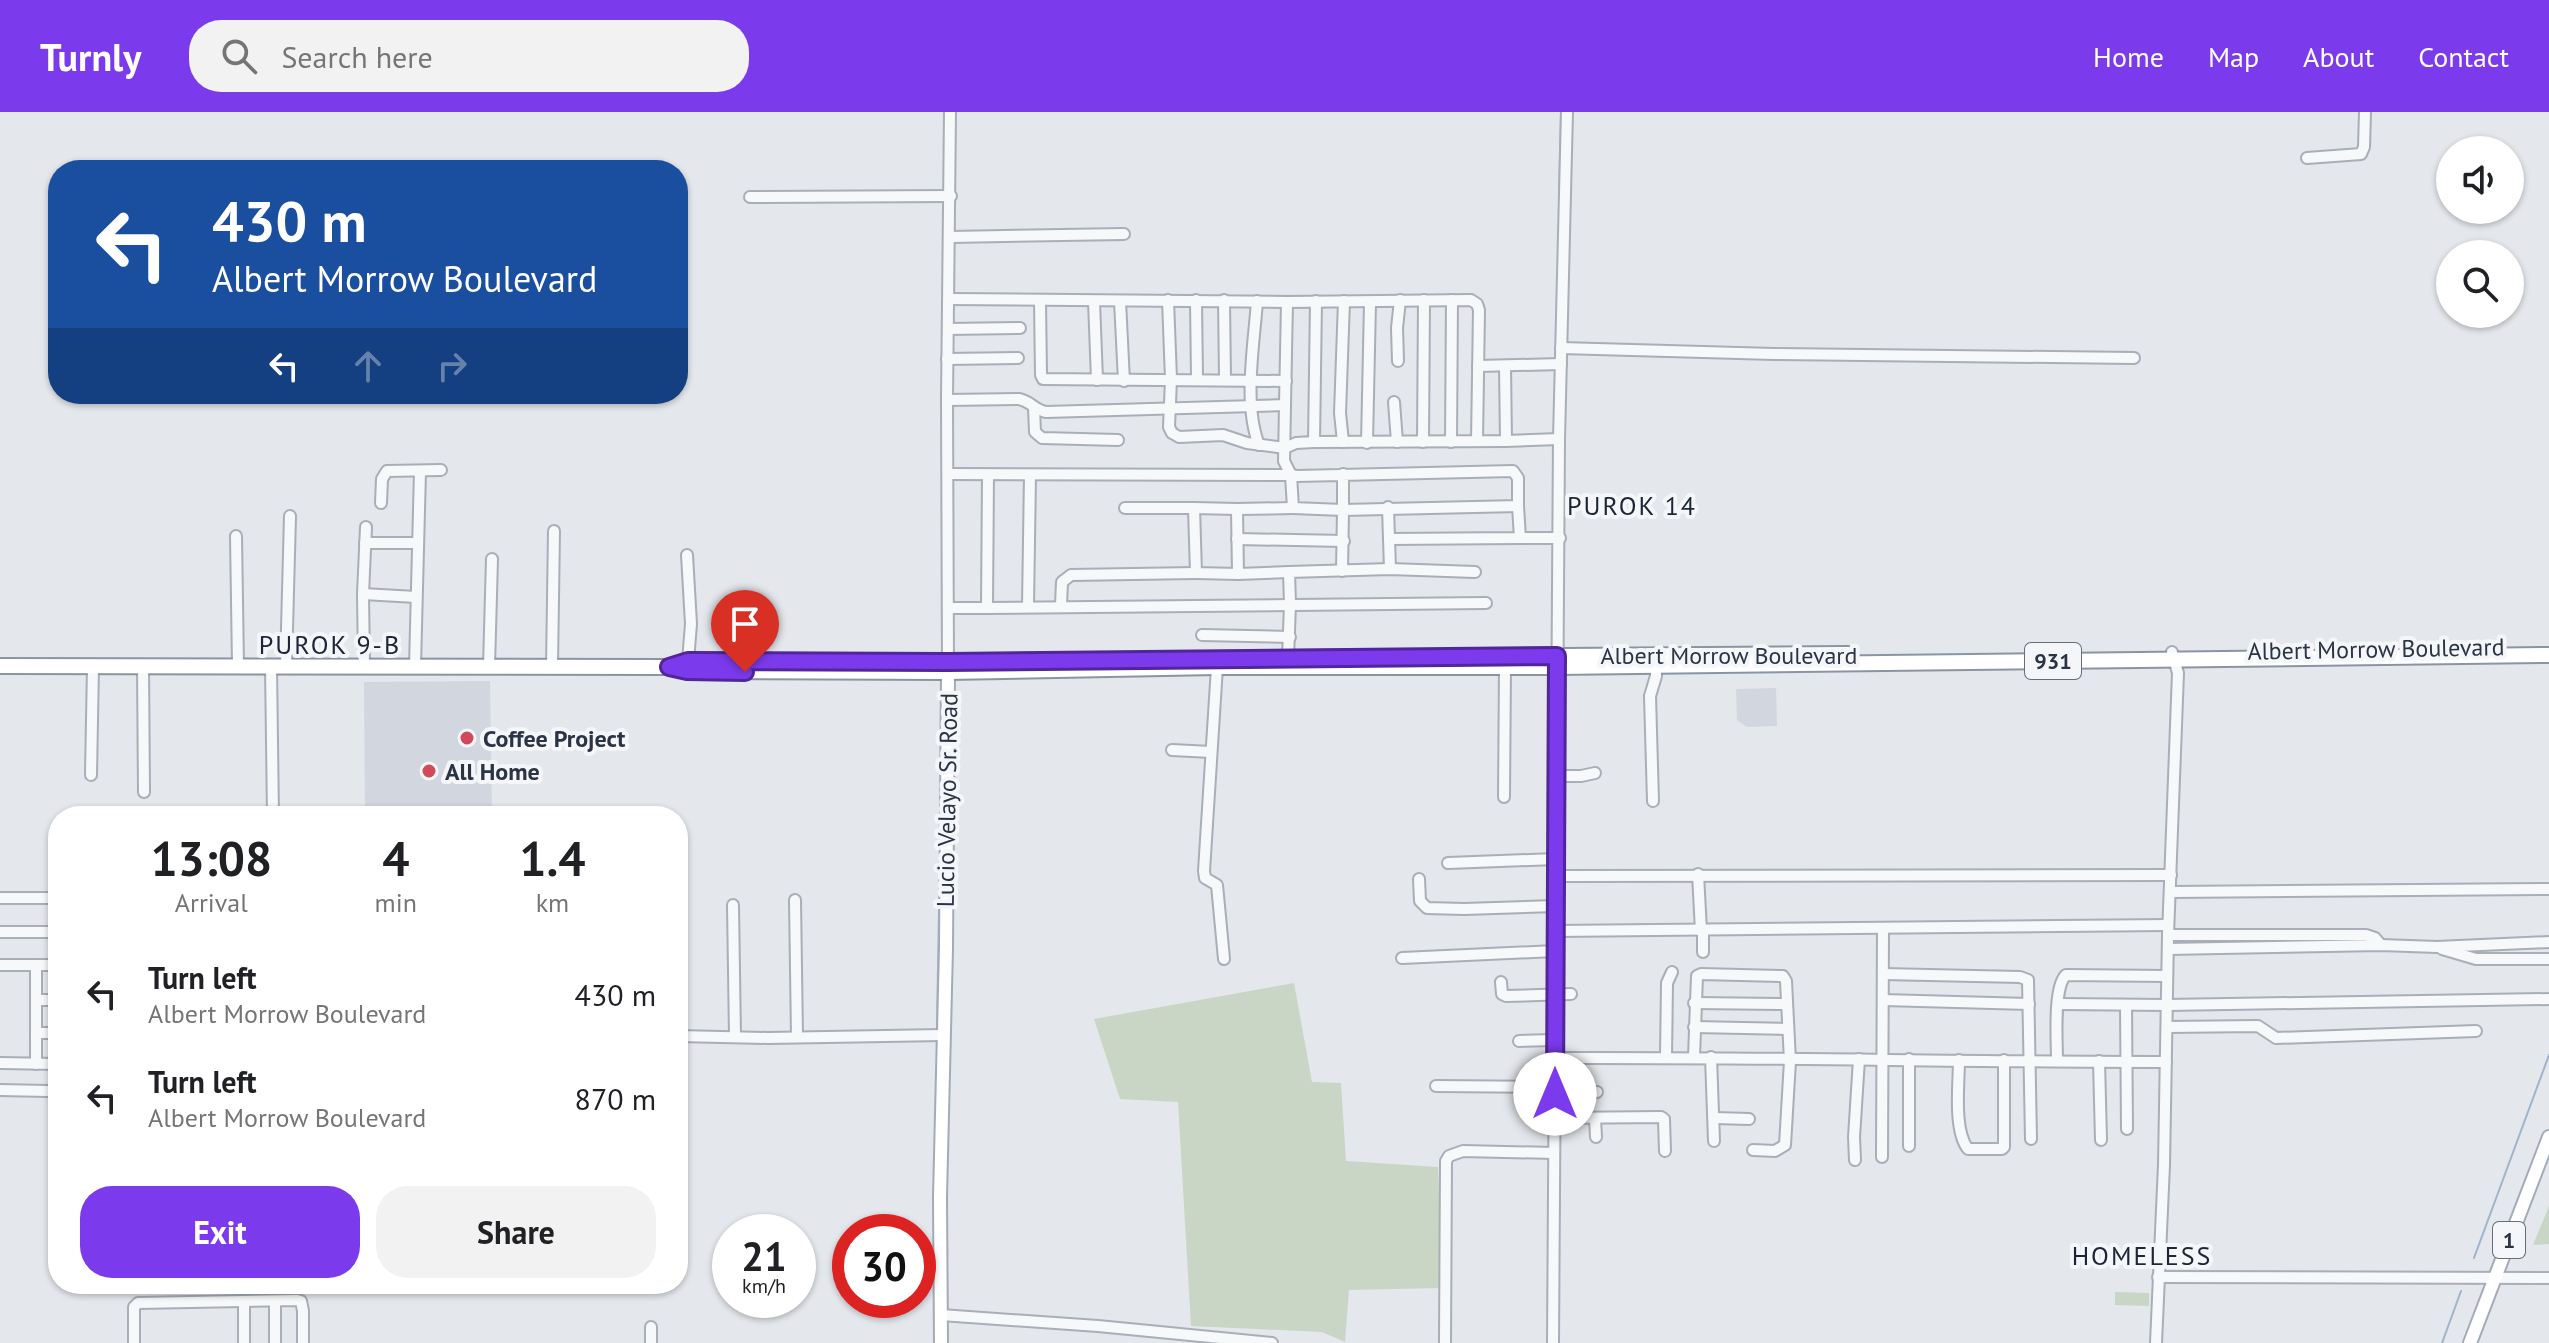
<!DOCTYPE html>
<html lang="en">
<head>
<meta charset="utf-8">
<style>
	:root { --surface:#fff; --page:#f2f2f2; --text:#202124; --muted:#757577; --accent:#7c3aed }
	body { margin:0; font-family:"PT Sans",sans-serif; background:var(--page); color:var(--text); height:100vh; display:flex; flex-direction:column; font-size:30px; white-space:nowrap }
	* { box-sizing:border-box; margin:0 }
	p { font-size:26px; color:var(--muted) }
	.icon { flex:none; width:44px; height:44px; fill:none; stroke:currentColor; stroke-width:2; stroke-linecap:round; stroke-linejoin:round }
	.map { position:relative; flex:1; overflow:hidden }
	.drawer { position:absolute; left:48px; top:694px; width:640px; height:488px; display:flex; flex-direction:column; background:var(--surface); border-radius:32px; box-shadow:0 2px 6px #0004 }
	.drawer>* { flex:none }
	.guide { position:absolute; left:48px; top:48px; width:640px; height:244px; border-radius:32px; box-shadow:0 2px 6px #0004; background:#1a4fa0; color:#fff; overflow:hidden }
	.buttons { position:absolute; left:2436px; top:24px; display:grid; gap:16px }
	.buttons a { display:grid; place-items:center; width:88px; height:88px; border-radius:50%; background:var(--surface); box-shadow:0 2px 6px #0004; font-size:40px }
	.speed { position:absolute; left:712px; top:1102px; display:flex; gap:16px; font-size:40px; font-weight:700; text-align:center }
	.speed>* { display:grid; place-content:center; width:104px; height:104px; border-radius:50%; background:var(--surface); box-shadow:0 2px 6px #0004; line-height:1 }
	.speed small { font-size:20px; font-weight:400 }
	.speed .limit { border:12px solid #d22; background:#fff; color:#111 }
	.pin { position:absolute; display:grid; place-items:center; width:68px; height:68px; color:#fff; margin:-82px -34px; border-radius:50% 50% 50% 0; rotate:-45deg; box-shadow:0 0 8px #0007 }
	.pin .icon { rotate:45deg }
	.me { position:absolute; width:88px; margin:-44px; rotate:0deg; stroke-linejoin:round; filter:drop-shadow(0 0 6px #0008) }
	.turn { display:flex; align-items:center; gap:28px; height:168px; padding:0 32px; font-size:36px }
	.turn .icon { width:104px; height:104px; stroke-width:2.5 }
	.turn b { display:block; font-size:56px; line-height:68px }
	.lanes { display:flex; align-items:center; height:76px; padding:0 32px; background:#0003; justify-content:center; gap:40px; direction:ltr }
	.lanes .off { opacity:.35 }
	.eta { display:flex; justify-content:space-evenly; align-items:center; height:136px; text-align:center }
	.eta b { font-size:48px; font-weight:700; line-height:56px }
	.action { display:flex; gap:16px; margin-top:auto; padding:16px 32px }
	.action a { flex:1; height:92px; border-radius:32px; background:var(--accent); color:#fff; font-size:32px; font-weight:700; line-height:92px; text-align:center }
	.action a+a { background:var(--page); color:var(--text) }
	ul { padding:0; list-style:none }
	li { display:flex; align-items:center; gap:24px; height:104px; padding:0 32px }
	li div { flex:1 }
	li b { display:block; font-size:30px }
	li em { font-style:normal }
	header { display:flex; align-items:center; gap:48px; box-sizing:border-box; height:112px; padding:0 40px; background:var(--accent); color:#fff }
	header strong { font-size:38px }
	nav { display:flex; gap:44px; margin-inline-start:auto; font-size:28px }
	.search { width:560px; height:72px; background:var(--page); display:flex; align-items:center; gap:20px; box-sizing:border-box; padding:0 28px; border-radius:32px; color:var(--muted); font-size:30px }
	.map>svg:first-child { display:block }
	.built { fill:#d2d6de }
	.green { fill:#c9d6c5 }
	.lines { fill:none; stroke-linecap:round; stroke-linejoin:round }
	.stream { stroke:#9fb4cc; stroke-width:2 }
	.minor-casing { stroke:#a9aeb7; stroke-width:14 }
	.major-casing { stroke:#a3abb8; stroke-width:16 }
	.highway-casing { stroke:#8b94a3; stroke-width:18 }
	.minor { stroke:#f7f8fa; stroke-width:10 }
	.major { stroke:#fff; stroke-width:12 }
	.highway { stroke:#fff; stroke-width:14 }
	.route-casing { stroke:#51269a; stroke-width:20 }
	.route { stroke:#7c3aed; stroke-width:14 }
	.poi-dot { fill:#d1495b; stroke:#f4f6f9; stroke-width:3 }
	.labels { text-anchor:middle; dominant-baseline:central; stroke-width:8; stroke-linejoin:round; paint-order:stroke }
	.shield { fill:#f4f6f9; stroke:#676e7b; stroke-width:2 }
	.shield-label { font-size:22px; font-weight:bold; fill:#2b3445 }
	.street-label { font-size:24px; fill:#2b3445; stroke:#f4f6f9 }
	.poi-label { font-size:24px; font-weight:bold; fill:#2b3445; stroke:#f4f6f9; text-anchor:start }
	.neighbourhood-label { font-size:26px; letter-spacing:2px; fill:#1d2536; stroke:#f4f6f9 }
</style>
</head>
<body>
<header>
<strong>Turnly</strong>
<div class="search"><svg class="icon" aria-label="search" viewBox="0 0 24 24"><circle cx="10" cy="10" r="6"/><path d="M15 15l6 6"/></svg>Search here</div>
<nav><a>Home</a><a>Map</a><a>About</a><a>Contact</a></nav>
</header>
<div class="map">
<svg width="2549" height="1231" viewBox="0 0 2549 1231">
	<rect width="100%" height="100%" fill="#e4e7ec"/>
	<g class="built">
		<path d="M 490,569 L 492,704 L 365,704 L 364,570 Z"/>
		<path d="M 1776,576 L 1777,614 L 1747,615 L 1737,608 L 1736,577 Z"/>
	</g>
	<g class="green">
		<path d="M 1294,871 L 1312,970 L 1341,971 L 1346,1049 L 1438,1055 L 1442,1176 L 1349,1178 L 1345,1230 L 1322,1220 L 1191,1214 L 1178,990 L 1120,987 L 1094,907 Z"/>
		<path d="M 2549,1094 L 2549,1132 L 2533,1133 Z"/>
		<path d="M 2115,1180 L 2149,1181 L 2149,1194 L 2115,1193 Z"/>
	</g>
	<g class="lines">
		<g class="stream">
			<path d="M 1559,86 L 1561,0"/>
			<path d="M 937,914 L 941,686"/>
			<path d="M 937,928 L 937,943"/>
			<path d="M 2474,1146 L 2549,943"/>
			<path d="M 2442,1231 L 2461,1179"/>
		</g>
		<g class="minor-casing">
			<g id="minor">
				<path d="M 2307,46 L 2361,42 L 2364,35 L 2365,0"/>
				<path d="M 750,85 L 951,84"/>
				<path d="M 950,125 L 1124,122"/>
				<path d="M 949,187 L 1287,190 L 1471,188 L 1477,192 L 1479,198 L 1477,329"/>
				<path d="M 1168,188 L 1171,267 L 1169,315 L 1172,321 L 1179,325 L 1223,323 L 1247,331 L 1285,336 L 1296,331 L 1314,330 L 1506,329 L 1505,254"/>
				<path d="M 1196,188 L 1197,267"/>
				<path d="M 1224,188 L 1225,267"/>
				<path d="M 1040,189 L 1041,263 L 1043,267 L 1286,269"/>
				<path d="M 1094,189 L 1097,268"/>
				<path d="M 1120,189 L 1124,269"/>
				<path d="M 1257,189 C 1254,233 1243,292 1259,333"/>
				<path d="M 948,217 L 1020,216"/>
				<path d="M 1561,236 L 1774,242 L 2134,246"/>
				<path d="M 947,247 L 1018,246"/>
				<path d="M 1398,249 L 1397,216 L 1400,188"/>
				<path d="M 1478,254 L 1561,252"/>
				<path d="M 947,288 L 1019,287 C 1030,289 1035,298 1046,300 L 1285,293 L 1287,190"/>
				<path d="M 1394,290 L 1397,330"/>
				<path d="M 1285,293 L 1284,349 L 1291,363"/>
				<path d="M 1034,296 L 1035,320 L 1042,326 L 1118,328"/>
				<path d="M 1506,329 L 1559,327"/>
				<path d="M 1314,330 L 1316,189"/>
				<path d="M 1343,330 L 1340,301 L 1344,189"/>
				<path d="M 1423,330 L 1424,188"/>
				<path d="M 1451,330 L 1452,188"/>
				<path d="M 1367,331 L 1370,190"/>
				<path d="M 948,362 L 1291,363"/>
				<path d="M 988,363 L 987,496 L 1486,491"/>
				<path d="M 381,391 L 382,367 L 387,359 L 441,358"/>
				<path d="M 1388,395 L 1389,427"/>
				<path d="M 1125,396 L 1194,396"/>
				<path d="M 1237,397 L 1194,396 L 1196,461 L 1238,462"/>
				<path d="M 236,424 L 238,554"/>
				<path d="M 1520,426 L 1560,426"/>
				<path d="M 1237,427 L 1344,429"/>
				<path d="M 365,431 L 418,431"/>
				<path d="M 687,443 L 691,512 L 688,549"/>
				<path d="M 1390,457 L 1389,427 L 1520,426 L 1518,394"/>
				<path d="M 1342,459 L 1343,398 L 1518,394 L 1518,366 L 1513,359 L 1297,364 L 1291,363 L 1293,396 L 1343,398 L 1343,362"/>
				<path d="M 1289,460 L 1238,462 L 1237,397 L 1293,396"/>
				<path d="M 363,482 L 416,485"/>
				<path d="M 1061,493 L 1062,470 L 1071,463 L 1196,461"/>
				<path d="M 1028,494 L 1030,363"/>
				<path d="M 948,496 L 987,496"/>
				<path d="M 1202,523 L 1290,525"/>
				<path d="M 1288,546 L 1290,492 L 1289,460 L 1390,457 L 1475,460"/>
				<path d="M 143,554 L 144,680"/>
				<path d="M 271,554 L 273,704"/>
				<path d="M 286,554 L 290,404"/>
				<path d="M 364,554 L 363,482 L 366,415"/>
				<path d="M 415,554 L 420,359"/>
				<path d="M 489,554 L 492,447"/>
				<path d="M 552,554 L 554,419"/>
				<path d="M 948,554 L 947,288 L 950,0"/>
				<path d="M 1217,555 L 1204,759 L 1205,766 L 1217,773 L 1224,847"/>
				<path d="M 1172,638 L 1211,640"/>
				<path d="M 91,663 L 93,554"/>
				<path d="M 1558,664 L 1581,664 L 1595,661"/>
				<path d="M 1504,685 L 1505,555"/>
				<path d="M 1653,689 L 1650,584 L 1656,564 L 1656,554"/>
				<path d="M 1448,751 L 1556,747"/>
				<path d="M 1698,762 L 1701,819"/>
				<path d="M 1556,764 L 2171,763"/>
				<path d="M 1419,767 L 1420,789 L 1427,796 L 1464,797 L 1555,794"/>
				<path d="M 2170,780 L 2549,777"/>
				<path d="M 0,786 L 58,786"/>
				<path d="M 795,788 L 797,925"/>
				<path d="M 733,793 L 735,925"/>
				<path d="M 1555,819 L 2168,813"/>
				<path d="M 0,820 L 58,820"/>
				<path d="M 2168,823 L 2366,823 L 2375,826 L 2381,833"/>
				<path d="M 2168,837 L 2381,833 L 2437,835 L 2549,830"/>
				<path d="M 2442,837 L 2476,847 L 2549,847"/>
				<path d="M 1703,840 L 1703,819"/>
				<path d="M 1402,846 L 1555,839"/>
				<path d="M 0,853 L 58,853"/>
				<path d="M 36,853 L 36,952"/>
				<path d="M 1883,862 L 2020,865 L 2028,868 L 2031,1027"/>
				<path d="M 1501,870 L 1502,882 L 1506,884 L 1571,882"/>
				<path d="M 36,888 L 58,888"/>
				<path d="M 1883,888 L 2029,892"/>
				<path d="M 1694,891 L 1787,892"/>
				<path d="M 2058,892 L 2167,893 L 2549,887"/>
				<path d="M 2126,893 L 2127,1017"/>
				<path d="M 1694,915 L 1788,917"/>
				<path d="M 2167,915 L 2258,914 L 2276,926 L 2476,919"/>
				<path d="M 36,921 L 58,921"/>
				<path d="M 678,924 L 768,926 L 943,923"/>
				<path d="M 1519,929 L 1554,928"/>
				<path d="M 1666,945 L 1667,871 L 1672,860"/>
				<path d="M 1694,945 L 1697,864 L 1701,862 L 1783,864 L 1786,869 L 1790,949 L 1785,1033 L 1775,1039 L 1753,1038"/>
				<path d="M 1711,945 L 1714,1029"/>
				<path d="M 1555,946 C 1759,945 1962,950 2166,950"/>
				<path d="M 1909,947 L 1909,1034"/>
				<path d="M 1959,948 C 1959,971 1953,1018 1968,1037 L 2002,1037 L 2004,1035 L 2004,948"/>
				<path d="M 2057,948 C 2057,929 2053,875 2066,863 L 2167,864"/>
				<path d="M 2099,949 L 2101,1028"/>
				<path d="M 0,951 L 58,952"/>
				<path d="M 1436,974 L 1555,975"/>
				<path d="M 0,978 L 48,979 L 53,980 L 58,988"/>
				<path d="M 1555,982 L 1597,980"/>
				<path d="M 1555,1006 L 1661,1005 L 1664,1007 L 1665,1039"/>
				<path d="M 1595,1006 L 1596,1025"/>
				<path d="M 1715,1006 L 1749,1007"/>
				<path d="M 1882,1045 L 1883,817"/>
				<path d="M 1855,1048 L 1854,1025 L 1859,947"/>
				<path d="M 2158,1165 L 2549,1166"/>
				<path d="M 244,1189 L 244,1231"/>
				<path d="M 275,1189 L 275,1231"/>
				<path d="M 941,1203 L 1098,1214 L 1272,1231"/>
				<path d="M 134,1231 L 134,1195 L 138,1191 L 297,1188 L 301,1189 L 303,1199 L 303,1231"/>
				<path d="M 651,1231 L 651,1215"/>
				<path d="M 1445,1231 L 1446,1049 L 1449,1044 L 1463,1039 L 1554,1041"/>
				<path d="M 1553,1231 L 1559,327 L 1567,0"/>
				<path d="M 2156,1231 L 2164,1053 L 2168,823 L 2178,561 L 2172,540"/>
			</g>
		</g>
		<g class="major-casing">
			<g id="major">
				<path d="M 941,1231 L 940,1085 L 946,836 L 948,560"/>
				<path d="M 2470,1231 L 2549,1025"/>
			</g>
		</g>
		<g class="highway-casing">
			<g id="highway">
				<path d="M 1300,546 L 1848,542"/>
				<path d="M 0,554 L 669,555 L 687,559 L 948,560 L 1217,555 L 1557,555 L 2549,543"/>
				<path d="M 673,554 L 688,549 L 980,550"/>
			</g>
		</g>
		<use href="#minor" class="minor"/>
		<use href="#major" class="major"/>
		<use href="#highway" class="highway"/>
	</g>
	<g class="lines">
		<g class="route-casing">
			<path id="route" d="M 745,560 L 687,559 L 669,555 L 688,549 L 948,550 L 1557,544 L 1555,982"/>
		</g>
		<use href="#route" class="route"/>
	</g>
	<g class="poi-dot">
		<circle cx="467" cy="626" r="8"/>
		<circle cx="429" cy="659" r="8"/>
	</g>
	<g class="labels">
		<g class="shield">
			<rect x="2025" y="531" width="56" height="36" rx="6"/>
			<rect x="2493" y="1110" width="32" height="36" rx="6"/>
		</g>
		<g class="shield-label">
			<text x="2053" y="549">931</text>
			<text x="2509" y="1128">1</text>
		</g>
		<g class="street-label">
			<text transform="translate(2376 537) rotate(-1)">Albert Morrow Boulevard</text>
			<text x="1729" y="543">Albert Morrow Boulevard</text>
			<text transform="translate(947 688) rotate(-89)">Lucio Velayo Sr. Road</text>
		</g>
		<g class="poi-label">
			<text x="483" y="626">Coffee Project</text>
			<text x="445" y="659">All Home</text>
		</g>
		<g class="neighbourhood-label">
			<text x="1632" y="393">PUROK 14</text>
			<text x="330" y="532">PUROK 9-B</text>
			<text x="2142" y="1143">HOMELESS</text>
		</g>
	</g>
</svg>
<div class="buttons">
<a><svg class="icon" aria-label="sound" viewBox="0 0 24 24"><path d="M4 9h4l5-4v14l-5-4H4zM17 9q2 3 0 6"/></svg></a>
<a><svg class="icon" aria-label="search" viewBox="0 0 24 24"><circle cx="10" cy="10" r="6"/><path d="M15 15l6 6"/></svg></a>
</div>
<div class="speed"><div>21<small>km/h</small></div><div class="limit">30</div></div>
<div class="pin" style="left:745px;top:560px;background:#d93025"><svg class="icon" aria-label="arrive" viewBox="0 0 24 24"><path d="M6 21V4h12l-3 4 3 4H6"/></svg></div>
<svg class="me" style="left:1555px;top:982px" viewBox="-20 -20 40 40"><circle r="19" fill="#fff"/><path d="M0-13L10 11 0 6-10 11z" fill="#7c3aed"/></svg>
<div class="guide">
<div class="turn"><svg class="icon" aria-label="left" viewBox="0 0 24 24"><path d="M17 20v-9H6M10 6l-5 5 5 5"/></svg><div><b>430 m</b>Albert Morrow Boulevard</div></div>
<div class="lanes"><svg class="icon" aria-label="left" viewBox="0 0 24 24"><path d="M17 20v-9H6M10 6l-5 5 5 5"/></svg><svg class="icon off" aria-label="ahead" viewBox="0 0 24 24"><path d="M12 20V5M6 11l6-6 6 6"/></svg><svg class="icon off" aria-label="right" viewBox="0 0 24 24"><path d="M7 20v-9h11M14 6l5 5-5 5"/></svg></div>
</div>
<section class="drawer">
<div class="eta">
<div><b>13:08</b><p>Arrival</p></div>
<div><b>4</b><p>min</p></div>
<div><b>1.4</b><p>km</p></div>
</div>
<ul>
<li><svg class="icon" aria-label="left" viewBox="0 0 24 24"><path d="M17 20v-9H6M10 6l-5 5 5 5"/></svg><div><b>Turn left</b><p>Albert Morrow Boulevard</p></div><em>430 m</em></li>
<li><svg class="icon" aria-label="left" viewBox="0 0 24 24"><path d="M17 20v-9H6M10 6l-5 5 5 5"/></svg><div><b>Turn left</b><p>Albert Morrow Boulevard</p></div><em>870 m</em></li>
</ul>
<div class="action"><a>Exit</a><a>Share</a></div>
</section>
</div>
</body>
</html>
